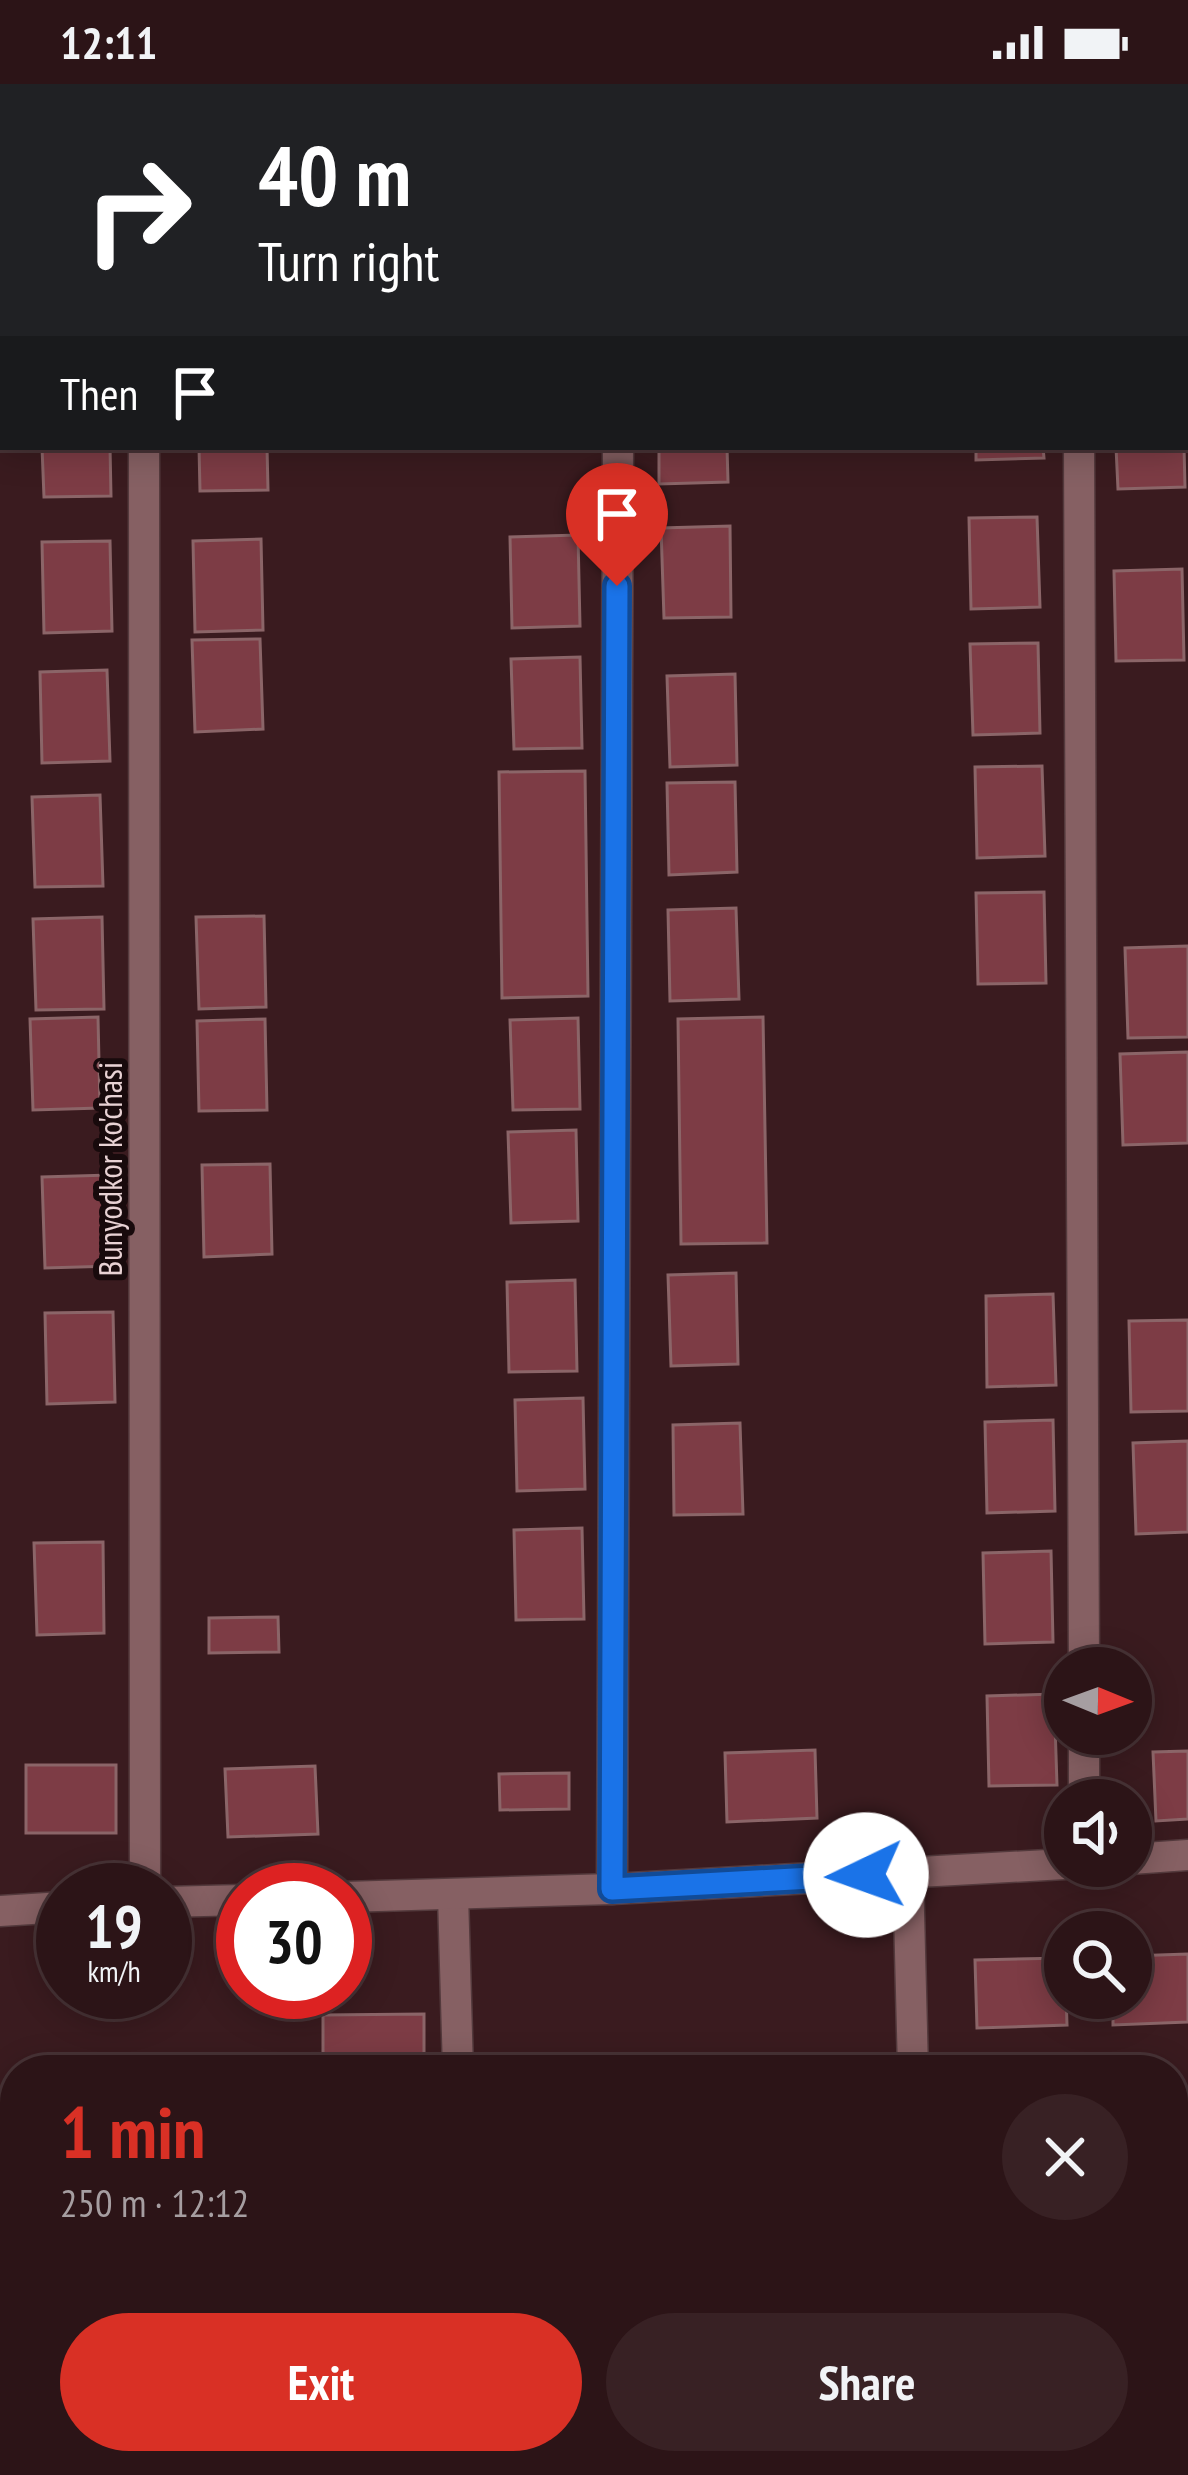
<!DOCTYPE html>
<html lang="en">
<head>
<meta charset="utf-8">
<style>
	:root { --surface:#2c1417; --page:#382124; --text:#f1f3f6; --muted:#a69ea1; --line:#483336; --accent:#d93025 }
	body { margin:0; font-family:"PT Sans Narrow",sans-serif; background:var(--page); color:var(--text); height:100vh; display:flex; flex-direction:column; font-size:45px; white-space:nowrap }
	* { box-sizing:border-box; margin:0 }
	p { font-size:39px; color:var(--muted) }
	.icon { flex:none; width:66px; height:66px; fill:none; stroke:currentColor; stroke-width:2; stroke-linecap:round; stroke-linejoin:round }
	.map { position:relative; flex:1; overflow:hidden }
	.side { position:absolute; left:0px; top:1971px; width:1188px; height:420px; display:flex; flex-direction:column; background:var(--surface); border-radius:48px 48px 0 0; box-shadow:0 6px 30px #0003,0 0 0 3px var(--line) }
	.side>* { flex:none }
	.hud { position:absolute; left:0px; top:0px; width:1188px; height:366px; box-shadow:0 6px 30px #0003,0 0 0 3px var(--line); background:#202124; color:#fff; overflow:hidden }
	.needle { width:78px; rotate:91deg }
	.controls { position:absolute; left:1044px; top:1563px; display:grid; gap:24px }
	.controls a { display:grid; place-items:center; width:108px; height:108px; border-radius:50%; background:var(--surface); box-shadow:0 6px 30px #0003,0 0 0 3px var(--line); font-size:60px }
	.speed { position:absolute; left:36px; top:1779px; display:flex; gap:24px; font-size:60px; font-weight:700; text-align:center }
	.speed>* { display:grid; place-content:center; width:156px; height:156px; border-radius:50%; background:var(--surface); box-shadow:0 6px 30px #0003,0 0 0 3px var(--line); line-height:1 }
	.speed small { font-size:30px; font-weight:400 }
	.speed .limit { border:18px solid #d22; background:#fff; color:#111 }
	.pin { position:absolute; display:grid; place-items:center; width:102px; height:102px; color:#fff; margin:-123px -51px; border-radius:50% 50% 50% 0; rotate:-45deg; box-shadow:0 0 12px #0007 }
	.pin .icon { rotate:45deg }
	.me { position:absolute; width:132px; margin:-66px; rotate:267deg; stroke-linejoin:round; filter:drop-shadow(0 0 9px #0008) }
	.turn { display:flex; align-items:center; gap:42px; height:252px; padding:0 60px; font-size:54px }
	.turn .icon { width:156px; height:156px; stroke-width:2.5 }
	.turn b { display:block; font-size:84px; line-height:102px }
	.then { display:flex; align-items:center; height:114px; padding:0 60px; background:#0003; gap:24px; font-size:45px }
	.round { display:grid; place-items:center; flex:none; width:126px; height:126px; border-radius:63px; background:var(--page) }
	.head { display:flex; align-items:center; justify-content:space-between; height:204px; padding:0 60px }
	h1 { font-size:72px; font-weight:600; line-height:90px; color:var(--accent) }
	.button { display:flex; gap:24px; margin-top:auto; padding:24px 60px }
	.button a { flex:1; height:138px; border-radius:72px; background:var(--accent); color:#fff; font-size:48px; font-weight:600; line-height:138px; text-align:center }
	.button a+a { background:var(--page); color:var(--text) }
	.status { display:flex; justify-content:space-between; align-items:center; height:84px; padding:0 60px; background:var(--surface); direction:ltr }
	.status svg { height:33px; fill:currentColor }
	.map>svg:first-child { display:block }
	.building { fill:#7d3c45; stroke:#8b6568; stroke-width:3 }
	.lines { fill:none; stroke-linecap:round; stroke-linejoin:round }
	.street-casing { stroke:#543a3d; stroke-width:33 }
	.street { stroke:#866063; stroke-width:30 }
	.route-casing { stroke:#114b97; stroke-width:30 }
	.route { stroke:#1a73e8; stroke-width:21 }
	.labels { text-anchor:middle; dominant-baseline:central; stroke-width:12; stroke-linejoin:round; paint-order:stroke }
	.street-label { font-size:33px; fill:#e8d2d4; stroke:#180a0c }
</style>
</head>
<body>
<div class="status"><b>12:11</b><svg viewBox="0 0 49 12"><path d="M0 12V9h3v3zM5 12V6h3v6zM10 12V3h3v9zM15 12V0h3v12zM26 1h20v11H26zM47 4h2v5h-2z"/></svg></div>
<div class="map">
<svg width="1188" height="2391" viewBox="0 0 1188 2391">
	<rect width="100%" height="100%" fill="#3a1b1f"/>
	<g class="building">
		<rect x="672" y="0" width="90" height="3"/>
		<rect x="794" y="0" width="91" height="3"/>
		<path d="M 1134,0 L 1188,0 L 1188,31 L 1185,31 L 1185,3 L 1134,3 Z"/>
		<path d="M 42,363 L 110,363 L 111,412 L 44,413 Z"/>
		<path d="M 199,363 L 267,363 L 268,406 L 200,407 Z"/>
		<path d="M 659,363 L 727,363 L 728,398 L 659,400 Z"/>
		<path d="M 976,363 L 1043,363 L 1044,374 L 976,376 Z"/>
		<path d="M 1116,363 L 1184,363 L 1185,403 L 1118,405 Z"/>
		<path d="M 1037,433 L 1040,523 L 971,525 L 969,434 Z"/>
		<path d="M 730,442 L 731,533 L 664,534 L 661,444 Z"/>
		<path d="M 578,451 L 580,542 L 512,544 L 510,453 Z"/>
		<path d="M 261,455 L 263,546 L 195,548 L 193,457 Z"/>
		<path d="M 110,457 L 112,547 L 44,549 L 42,458 Z"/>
		<path d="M 1182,485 L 1184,576 L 1116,577 L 1114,487 Z"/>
		<path d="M 260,555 L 263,645 L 195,648 L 192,556 Z"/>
		<path d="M 1038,559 L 1040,649 L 973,651 L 970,560 Z"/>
		<path d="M 580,573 L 582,664 L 514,665 L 511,575 Z"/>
		<path d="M 107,586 L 110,677 L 42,679 L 40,588 Z"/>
		<path d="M 735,590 L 737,681 L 670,683 L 667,592 Z"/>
		<path d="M 1042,682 L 1045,772 L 977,774 L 975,683 Z"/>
		<path d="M 585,687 L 588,912 L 502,914 L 499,688 Z"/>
		<path d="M 735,698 L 737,788 L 669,791 L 667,699 Z"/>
		<path d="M 100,711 L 103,802 L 35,803 L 32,713 Z"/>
		<path d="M 1044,808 L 1046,899 L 978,900 L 976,809 Z"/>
		<path d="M 736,824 L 739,915 L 670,917 L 668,826 Z"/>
		<path d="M 264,832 L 266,923 L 199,925 L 196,833 Z"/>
		<path d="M 102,833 L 104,925 L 36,926 L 33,835 Z"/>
		<path d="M 1188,862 L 1188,953 L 1128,954 L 1125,864 Z"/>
		<path d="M 98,933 L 100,1024 L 33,1026 L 30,935 Z"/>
		<path d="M 763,933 L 767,1159 L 681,1160 L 678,935 Z"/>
		<path d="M 578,934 L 580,1025 L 513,1026 L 510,936 Z"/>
		<path d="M 265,935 L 267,1026 L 199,1027 L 197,937 Z"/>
		<path d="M 1188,968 L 1188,1059 L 1123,1061 L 1120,970 Z"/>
		<path d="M 576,1046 L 578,1137 L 511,1139 L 508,1048 Z"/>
		<path d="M 270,1080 L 272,1170 L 204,1173 L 202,1081 Z"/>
		<path d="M 110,1091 L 113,1182 L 45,1184 L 42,1093 Z"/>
		<path d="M 736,1189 L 738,1280 L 671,1282 L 668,1191 Z"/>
		<path d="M 575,1196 L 577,1287 L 509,1288 L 507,1198 Z"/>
		<path d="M 1053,1210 L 1056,1301 L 987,1303 L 986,1212 Z"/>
		<path d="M 113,1228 L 115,1318 L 47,1320 L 45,1229 Z"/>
		<path d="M 1188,1236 L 1188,1327 L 1131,1328 L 1129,1237 Z"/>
		<path d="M 583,1314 L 585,1405 L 517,1407 L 515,1316 Z"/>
		<path d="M 1053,1336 L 1055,1427 L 987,1429 L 985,1338 Z"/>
		<path d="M 740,1339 L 743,1430 L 674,1431 L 673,1341 Z"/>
		<path d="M 1188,1357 L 1188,1448 L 1136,1450 L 1133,1359 Z"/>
		<path d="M 582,1444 L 584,1535 L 516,1536 L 514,1446 Z"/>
		<path d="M 103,1458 L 104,1549 L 37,1551 L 34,1459 Z"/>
		<path d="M 1051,1467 L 1053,1558 L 985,1560 L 983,1469 Z"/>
		<path d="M 278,1533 L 279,1568 L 209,1569 L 209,1534 Z"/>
		<path d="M 1054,1610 L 1057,1701 L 989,1702 L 987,1612 Z"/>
		<path d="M 815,1666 L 817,1734 L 727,1738 L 725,1669 Z"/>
		<path d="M 1188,1667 L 1188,1735 L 1156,1737 L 1153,1668 Z"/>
		<rect x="26" y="1681" width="90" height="68"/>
		<path d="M 315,1682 L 318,1750 L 228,1753 L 225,1685 Z"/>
		<path d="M 569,1689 L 569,1725 L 500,1726 L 499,1690 Z"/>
		<path d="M 1188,1870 L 1188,1938 L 1113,1941 L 1113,1914 L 1131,1914 L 1131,1872 Z"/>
		<path d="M 1065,1874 L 1067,1941 L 977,1944 L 975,1876 Z"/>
		<path d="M 424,1930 L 424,1986 L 323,1986 L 323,1931 Z"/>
		<path d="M 57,2376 L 125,2376 L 125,2391 L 58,2391 Z"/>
		<path d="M 509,2376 L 577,2376 L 577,2386 L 510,2386 Z"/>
	</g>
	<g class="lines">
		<g class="street-casing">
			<g id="street">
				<path d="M 144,0 L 144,3"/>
				<path d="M 1077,0 L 1077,3"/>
				<path d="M 619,3 L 619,0"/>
				<path d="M 144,363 L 145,1806"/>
				<path d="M 1079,363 L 1084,1584"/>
				<path d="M 1084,1650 L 1084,1716"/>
				<path d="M 1131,1775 L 1188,1771"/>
				<path d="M 908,1789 L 913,1986"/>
				<path d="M 612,1805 L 618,363"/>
				<path d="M 453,1811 L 458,1986"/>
				<path d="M 345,1813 L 612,1805 L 1065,1780"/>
				<path d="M 165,1818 L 243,1816"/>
				<path d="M 0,1827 L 63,1823"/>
				<path d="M 0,2031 L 15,2391"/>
				<path d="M 469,2376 L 470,2391"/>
				<path d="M 923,2376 L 923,2391"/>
			</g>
		</g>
		<use href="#street" class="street"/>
	</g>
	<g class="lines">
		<g class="route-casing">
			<path id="route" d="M 617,502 L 612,1805 L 866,1791"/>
		</g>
		<use href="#route" class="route"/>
	</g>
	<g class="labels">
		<g class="street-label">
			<text transform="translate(109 1085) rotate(-90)">Bunyodkor ko'chasi</text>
		</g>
	</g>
</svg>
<div class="controls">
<a><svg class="needle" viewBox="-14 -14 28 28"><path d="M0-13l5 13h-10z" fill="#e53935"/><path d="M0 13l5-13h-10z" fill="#a69ea1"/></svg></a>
<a><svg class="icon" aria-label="sound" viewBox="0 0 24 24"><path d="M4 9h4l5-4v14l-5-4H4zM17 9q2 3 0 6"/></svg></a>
<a><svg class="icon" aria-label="search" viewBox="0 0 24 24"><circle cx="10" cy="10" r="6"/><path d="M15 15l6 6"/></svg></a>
</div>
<div class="speed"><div>19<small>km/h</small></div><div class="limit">30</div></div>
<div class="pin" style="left:617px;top:502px;background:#d93025"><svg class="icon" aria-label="arrive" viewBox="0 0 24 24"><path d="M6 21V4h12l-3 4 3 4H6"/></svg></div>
<svg class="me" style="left:866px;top:1791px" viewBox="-20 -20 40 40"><circle r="19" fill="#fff"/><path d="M0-13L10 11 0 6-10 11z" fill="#1a73e8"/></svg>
<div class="hud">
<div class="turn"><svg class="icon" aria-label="right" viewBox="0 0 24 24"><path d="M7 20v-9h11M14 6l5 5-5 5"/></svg><div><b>40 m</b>Turn right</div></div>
<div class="then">Then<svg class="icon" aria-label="arrive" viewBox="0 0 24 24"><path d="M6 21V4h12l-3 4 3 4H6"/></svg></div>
</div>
<section class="side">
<div class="head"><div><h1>1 min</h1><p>250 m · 12:12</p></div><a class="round"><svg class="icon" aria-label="close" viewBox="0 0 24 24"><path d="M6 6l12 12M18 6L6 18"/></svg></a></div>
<div class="button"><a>Exit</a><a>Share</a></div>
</section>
</div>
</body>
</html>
